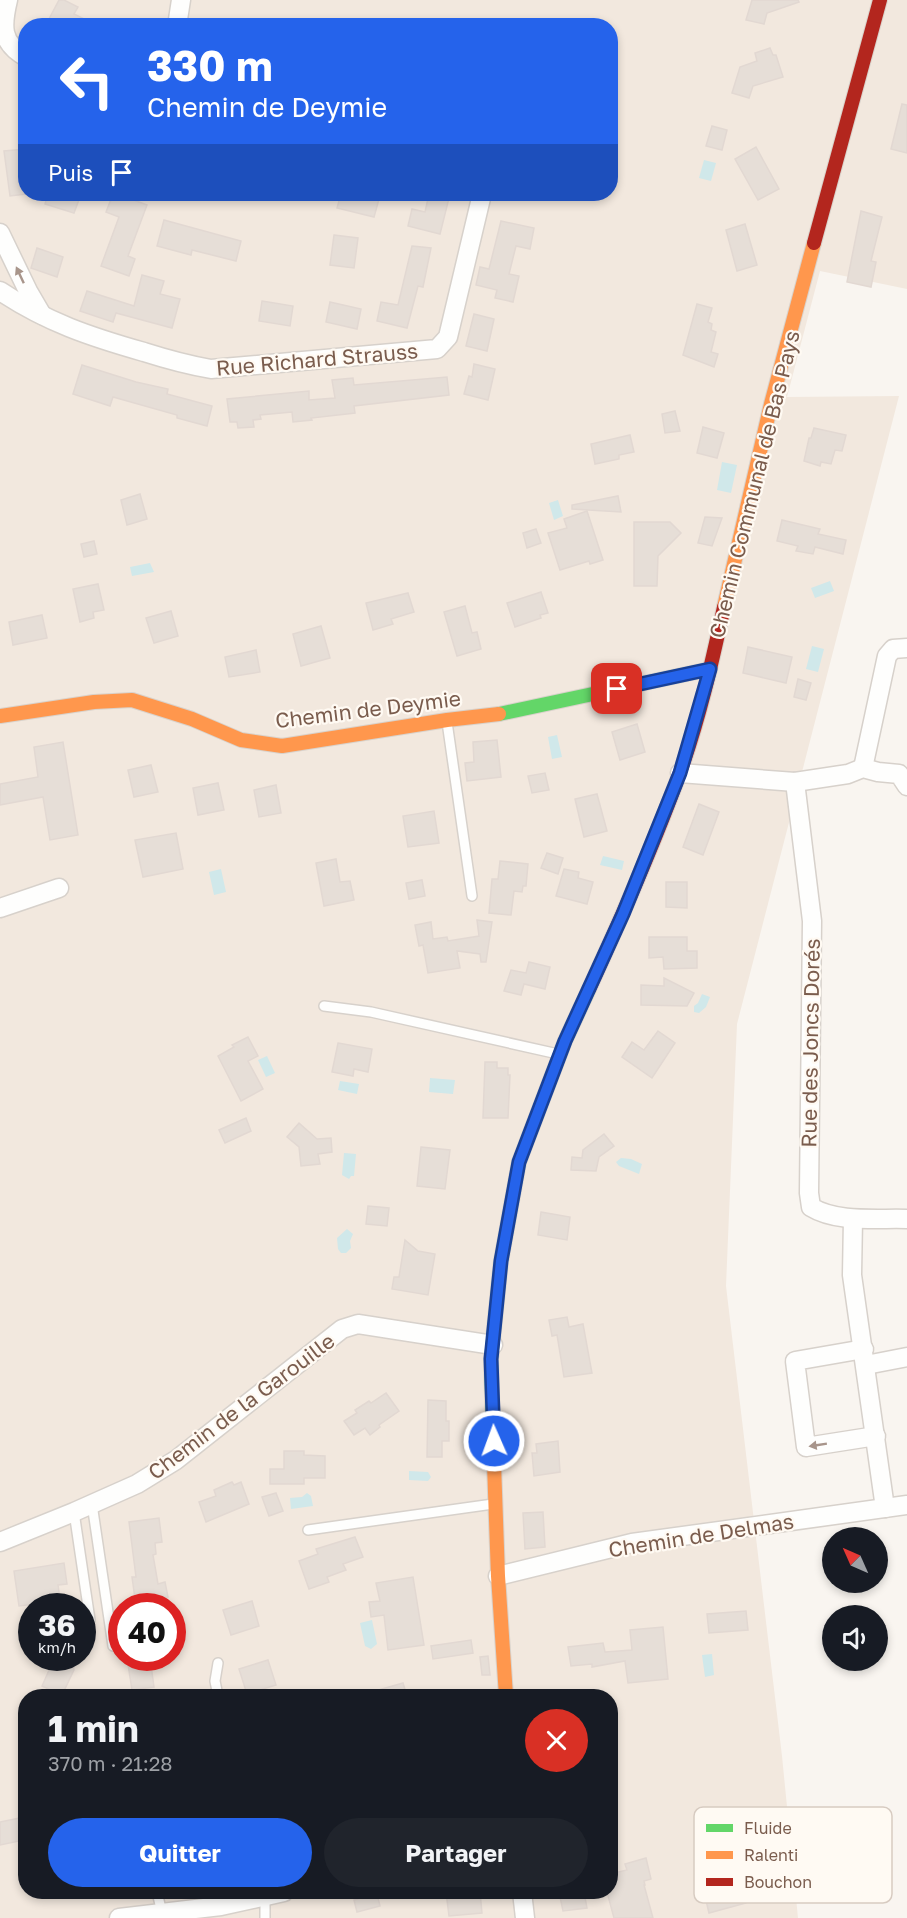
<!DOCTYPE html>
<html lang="fr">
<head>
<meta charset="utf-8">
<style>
	:root { --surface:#171b24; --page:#20242c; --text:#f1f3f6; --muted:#9ea1a6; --accent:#2563eb }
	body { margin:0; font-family:"Golos Text",sans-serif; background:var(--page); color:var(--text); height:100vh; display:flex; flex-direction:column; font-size:22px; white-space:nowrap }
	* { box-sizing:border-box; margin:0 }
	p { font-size:20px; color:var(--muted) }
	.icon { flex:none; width:33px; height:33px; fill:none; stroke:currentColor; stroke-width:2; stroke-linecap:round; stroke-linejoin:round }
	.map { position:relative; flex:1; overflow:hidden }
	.side { position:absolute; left:18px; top:1689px; width:600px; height:210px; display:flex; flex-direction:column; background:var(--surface); border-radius:24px; box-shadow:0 3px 9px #0003 }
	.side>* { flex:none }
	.top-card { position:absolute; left:18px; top:18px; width:600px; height:183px; border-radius:24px; box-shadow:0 3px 9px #0003; background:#2563eb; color:#fff; overflow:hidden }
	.needle { width:39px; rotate:315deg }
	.controls { position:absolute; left:822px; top:1527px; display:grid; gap:12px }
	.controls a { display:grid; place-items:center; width:66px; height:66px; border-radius:50%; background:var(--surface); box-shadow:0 3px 9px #0003; font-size:30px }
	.speed { position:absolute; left:18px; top:1593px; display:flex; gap:12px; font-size:30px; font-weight:700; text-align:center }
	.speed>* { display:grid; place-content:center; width:78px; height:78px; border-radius:50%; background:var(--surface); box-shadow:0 3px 9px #0003; line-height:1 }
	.speed small { font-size:15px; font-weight:400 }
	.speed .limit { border:9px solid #d22; background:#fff; color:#111 }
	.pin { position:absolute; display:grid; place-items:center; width:51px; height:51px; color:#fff; margin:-26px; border-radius:12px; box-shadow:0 3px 9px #0006 }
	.me { position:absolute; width:66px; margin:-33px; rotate:358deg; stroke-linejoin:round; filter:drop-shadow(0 0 4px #0008) }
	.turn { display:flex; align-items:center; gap:21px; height:126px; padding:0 30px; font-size:27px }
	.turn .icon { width:78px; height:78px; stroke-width:2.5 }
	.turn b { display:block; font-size:42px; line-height:51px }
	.then { display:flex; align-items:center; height:57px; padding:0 30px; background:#0003; gap:12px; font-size:22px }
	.round { display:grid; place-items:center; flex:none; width:63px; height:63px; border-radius:32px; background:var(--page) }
	.head { display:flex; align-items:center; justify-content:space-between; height:102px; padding:0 30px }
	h1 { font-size:36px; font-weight:700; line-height:45px }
	.cta { display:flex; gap:12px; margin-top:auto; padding:12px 30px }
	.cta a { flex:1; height:69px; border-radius:36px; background:var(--accent); color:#fff; font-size:24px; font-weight:700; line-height:69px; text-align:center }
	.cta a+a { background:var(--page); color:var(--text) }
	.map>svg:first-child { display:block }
	.residential { fill:#f2e8de; fill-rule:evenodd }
	.water { fill:#d0e8ea }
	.building { fill:#e6ded7; stroke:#e2d8d2; stroke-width:1.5 }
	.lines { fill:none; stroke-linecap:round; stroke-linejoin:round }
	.lane-casing { stroke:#d7d1cb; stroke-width:12 }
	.street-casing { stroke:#d7d1cb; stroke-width:21 }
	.fast-casing { stroke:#d9d2cb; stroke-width:16 }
	.slow-casing { stroke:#d9d2cb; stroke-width:16 }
	.jam-casing { stroke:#d9d2cb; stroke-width:16 }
	.lane { stroke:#fefefd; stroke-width:9 }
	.street { stroke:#fefefd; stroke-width:18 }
	.fast { stroke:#63d668; stroke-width:14 }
	.slow { stroke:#ff974d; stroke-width:14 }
	.jam { stroke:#b3261e; stroke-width:14 }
	.oneway { fill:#a8958b }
	.route-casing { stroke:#184099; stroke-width:15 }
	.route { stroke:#2563eb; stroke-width:10 }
	.labels { text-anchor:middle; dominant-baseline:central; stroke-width:4.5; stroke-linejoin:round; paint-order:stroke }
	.street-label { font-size:21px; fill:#7a5c4d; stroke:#fffaf3 }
	.key { fill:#fffaf3; stroke:#d7cbc1; stroke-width:1.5 }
	.key-label { font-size:16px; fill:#7a5c4d }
</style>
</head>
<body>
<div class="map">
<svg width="907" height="1918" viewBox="0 0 907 1918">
	<rect width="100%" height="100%" fill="#f9f5f0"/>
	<path class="residential" d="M 0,0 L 907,0 L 907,289 L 820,271 L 787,397 L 899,396 L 737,1024 L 726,1286 L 782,1756 L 798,1918 L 0,1918 ZM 26,26 L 610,26 L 610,194 L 26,194 ZM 32,1606 L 82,1606 L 82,1658 L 32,1658 ZM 122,1606 L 172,1606 L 172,1658 L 122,1658 ZM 26,1696 L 610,1696 L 610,1892 L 26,1892 Z"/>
	<g class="water">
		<path d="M 704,160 L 716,163 L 711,181 L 699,178 Z"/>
		<path d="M 722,462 L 737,465 L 731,493 L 717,490 Z"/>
		<path d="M 558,500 L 563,516 L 554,520 L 549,503 Z"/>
		<path d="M 150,563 L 154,572 L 132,576 L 130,567 Z"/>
		<path d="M 830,581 L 834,591 L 815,598 L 811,588 Z"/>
		<path d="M 812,646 L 824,649 L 818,672 L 806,669 Z"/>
		<path d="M 557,735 L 562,757 L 552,759 L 548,737 Z"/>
		<path d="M 603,856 L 624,861 L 622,870 L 600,865 Z"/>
		<path d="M 221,869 L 226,892 L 214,895 L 209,872 Z"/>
		<path d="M 702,994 L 710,997 L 706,1007 L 699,1013 L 694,1012 L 694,1006 L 698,1003 Z"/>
		<path d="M 267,1056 L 275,1073 L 266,1077 L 258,1060 Z"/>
		<path d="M 430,1078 L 455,1080 L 453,1094 L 429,1092 Z"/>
		<path d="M 340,1081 L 359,1084 L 357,1094 L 338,1090 Z"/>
		<path d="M 344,1153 L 356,1154 L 354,1176 L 351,1176 L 349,1179 L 342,1175 Z"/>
		<path d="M 621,1158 L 631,1159 L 642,1164 L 639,1174 L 619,1166 L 616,1162 Z"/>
		<path d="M 347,1229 L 353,1234 L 350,1241 L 351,1248 L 346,1253 L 341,1253 L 338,1249 L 337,1238 Z"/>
		<path d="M 409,1471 L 428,1472 L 431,1477 L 428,1481 L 409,1480 Z"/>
		<path d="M 307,1493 L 311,1496 L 313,1506 L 291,1509 L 290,1498 L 302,1497 Z"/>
		<path d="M 372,1620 L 377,1644 L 371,1649 L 365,1646 L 360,1623 Z"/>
		<path d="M 712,1654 L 714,1675 L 705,1677 L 702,1655 Z"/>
	</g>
	<g class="building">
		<path d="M 59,0 L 64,0 L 78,7 L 74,14 L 98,26 L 62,26 L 49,19 Z"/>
		<path d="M 752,0 L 798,0 L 799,2 L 767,13 L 764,24 L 746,20 Z"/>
		<path d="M 770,48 L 773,55 L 776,55 L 783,77 L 753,86 L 749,98 L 732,93 L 740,67 L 757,61 L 755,53 Z"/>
		<path d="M 902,104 L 907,105 L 907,153 L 891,149 Z"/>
		<path d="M 712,126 L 727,130 L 722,150 L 706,146 Z"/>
		<path d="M 756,147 L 779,189 L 758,200 L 735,159 Z"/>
		<path d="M 26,149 L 26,194 L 10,196 L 4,151 Z"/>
		<path d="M 48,194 L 77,194 L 77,196 L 80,197 L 74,213 L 45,204 Z"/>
		<path d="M 113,194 L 133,194 L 131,199 L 147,205 L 128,256 L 135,259 L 129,276 L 101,266 L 119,217 L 106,212 Z"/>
		<path d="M 341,194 L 358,194 L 379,199 L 374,217 L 337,208 Z"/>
		<path d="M 429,194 L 450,194 L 440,234 L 408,226 L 412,209 L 425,212 Z"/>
		<path d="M 861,211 L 882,217 L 871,261 L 876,262 L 871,287 L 847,282 Z"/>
		<path d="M 164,220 L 241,241 L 236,261 L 192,250 L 191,255 L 157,246 Z"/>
		<path d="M 501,221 L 534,228 L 530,249 L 516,246 L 509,274 L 519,276 L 513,302 L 495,298 L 497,290 L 476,285 L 480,267 L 489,269 Z"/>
		<path d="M 745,224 L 757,265 L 737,271 L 726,230 Z"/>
		<path d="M 334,235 L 358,238 L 354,268 L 330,265 Z"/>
		<path d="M 412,246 L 431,248 L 423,287 L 418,286 L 407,328 L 377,321 L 381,302 L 398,305 Z"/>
		<path d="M 37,248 L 63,257 L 57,277 L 31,268 Z"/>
		<path d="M 142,275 L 164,281 L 160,294 L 180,299 L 172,328 L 116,313 L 113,322 L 80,311 L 87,291 L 134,306 Z"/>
		<path d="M 262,301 L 293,306 L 290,326 L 259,321 Z"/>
		<path d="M 330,302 L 361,309 L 357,329 L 326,322 Z"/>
		<path d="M 697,304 L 712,308 L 708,322 L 712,324 L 711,330 L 716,332 L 711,352 L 718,354 L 714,367 L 683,355 Z"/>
		<path d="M 474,314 L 494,319 L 487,351 L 466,346 Z"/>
		<path d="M 474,364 L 495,369 L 488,400 L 464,394 L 469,376 L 472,377 Z"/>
		<path d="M 82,365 L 136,382 L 168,389 L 167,394 L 212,406 L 207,426 L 177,418 L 177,415 L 113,397 L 110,406 L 73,394 Z"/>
		<path d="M 447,377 L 449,395 L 354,406 L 355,413 L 311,418 L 312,420 L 293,422 L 292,412 L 260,415 L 261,419 L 253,420 L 254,427 L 238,428 L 237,422 L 230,422 L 227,399 L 309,391 L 309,400 L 335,398 L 332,380 L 353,378 L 354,385 Z"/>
		<path d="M 675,411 L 680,431 L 665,433 L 662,414 Z"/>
		<path d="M 703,427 L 724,433 L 717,458 L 697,453 Z"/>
		<path d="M 814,428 L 846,435 L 842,451 L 835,450 L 831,464 L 821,462 L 820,466 L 804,461 L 809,438 L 811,438 Z"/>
		<path d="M 630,435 L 634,452 L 619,455 L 619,459 L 595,464 L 591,444 Z"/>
		<path d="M 140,494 L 147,519 L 127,525 L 121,500 Z"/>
		<path d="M 618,496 L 621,512 L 572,509 L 572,505 Z"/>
		<path d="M 587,511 L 603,560 L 590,564 L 589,561 L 560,570 L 548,533 L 567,528 L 564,519 Z"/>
		<path d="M 705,517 L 722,518 L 712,546 L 698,543 Z"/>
		<path d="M 782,520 L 820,529 L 818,534 L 846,540 L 843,554 L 815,547 L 813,554 L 796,551 L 798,546 L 777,541 Z"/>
		<path d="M 634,522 L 670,522 L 681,533 L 658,556 L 657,586 L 634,586 Z"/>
		<path d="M 536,529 L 541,543 L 527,548 L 523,533 Z"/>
		<path d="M 94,541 L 97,554 L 84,557 L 81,544 Z"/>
		<path d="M 98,584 L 104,610 L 93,612 L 94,618 L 80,622 L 73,589 Z"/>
		<path d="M 541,592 L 548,613 L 540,615 L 541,618 L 515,627 L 507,603 Z"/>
		<path d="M 408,593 L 414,612 L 391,619 L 393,624 L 373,630 L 366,603 Z"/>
		<path d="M 465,606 L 472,633 L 477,632 L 481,649 L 457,656 L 444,612 Z"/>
		<path d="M 171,611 L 178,636 L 154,643 L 146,618 Z"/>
		<path d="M 42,615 L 47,638 L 13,645 L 9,622 Z"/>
		<path d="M 321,626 L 330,658 L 301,666 L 293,634 Z"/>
		<path d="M 748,647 L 792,657 L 786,683 L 743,673 Z"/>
		<path d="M 256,650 L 260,672 L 229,677 L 225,657 Z"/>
		<path d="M 798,679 L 811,683 L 806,700 L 794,697 Z"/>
		<path d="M 637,724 L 645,752 L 620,760 L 612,732 Z"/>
		<path d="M 497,740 L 501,777 L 467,781 L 465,763 L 474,762 L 473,742 Z"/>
		<path d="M 63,742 L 78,835 L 50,840 L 43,797 L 0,805 L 0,784 L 38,777 L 34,747 Z"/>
		<path d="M 151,765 L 158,792 L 134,797 L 128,770 Z"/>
		<path d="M 545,773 L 549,790 L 532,793 L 528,776 Z"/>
		<path d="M 218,783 L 224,810 L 198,815 L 193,788 Z"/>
		<path d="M 276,785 L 281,813 L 259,817 L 254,790 Z"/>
		<path d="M 597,794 L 607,831 L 584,837 L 575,799 Z"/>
		<path d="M 699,804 L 719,812 L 703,855 L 683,847 Z"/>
		<path d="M 434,811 L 439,843 L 408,847 L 403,816 Z"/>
		<path d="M 176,833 L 183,869 L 143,877 L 135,840 Z"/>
		<path d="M 547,853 L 563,858 L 558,874 L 541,868 Z"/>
		<path d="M 336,859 L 340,882 L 350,881 L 354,900 L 324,906 L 316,863 Z"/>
		<path d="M 500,861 L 528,864 L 526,886 L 523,886 L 522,892 L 514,891 L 511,915 L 489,913 L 492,879 L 498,879 Z"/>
		<path d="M 564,869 L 579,872 L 578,878 L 593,882 L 587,904 L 556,896 Z"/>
		<path d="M 422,880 L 425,896 L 409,899 L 406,883 Z"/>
		<path d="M 666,882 L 687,882 L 687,908 L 666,907 Z"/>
		<path d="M 477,920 L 492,922 L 486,962 L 481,962 L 480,954 L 457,951 L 460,968 L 428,973 L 423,945 L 419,946 L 415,925 L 431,922 L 433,939 L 447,937 L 448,941 L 479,936 Z"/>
		<path d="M 649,937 L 687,937 L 687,951 L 697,951 L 697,968 L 664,969 L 663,957 L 649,958 Z"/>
		<path d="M 529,962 L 550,967 L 545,989 L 524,984 L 521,995 L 504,991 L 511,970 L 526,973 Z"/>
		<path d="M 664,978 L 694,993 L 687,1006 L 641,1005 L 641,985 L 664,986 Z"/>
		<path d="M 658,1031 L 675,1043 L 652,1078 L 622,1057 L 632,1042 L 644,1050 Z"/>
		<path d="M 248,1037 L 258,1056 L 248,1061 L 263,1089 L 241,1101 L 218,1056 L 234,1047 L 232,1045 Z"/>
		<path d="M 338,1043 L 372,1049 L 368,1072 L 354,1069 L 353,1076 L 332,1072 Z"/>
		<path d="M 485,1062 L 497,1062 L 497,1068 L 508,1068 L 508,1075 L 510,1075 L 508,1118 L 483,1118 Z"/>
		<path d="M 246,1118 L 251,1131 L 225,1143 L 219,1130 Z"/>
		<path d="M 299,1123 L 317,1139 L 331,1138 L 332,1152 L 318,1154 L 320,1164 L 301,1166 L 299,1147 L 287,1137 Z"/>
		<path d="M 604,1134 L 614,1146 L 599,1157 L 596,1171 L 571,1170 L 572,1157 L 582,1158 L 583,1150 Z"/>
		<path d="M 421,1147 L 450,1150 L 445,1189 L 417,1186 Z"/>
		<path d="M 368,1206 L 389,1208 L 387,1226 L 366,1224 Z"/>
		<path d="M 541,1212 L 570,1217 L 567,1240 L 538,1235 Z"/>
		<path d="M 405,1240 L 418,1251 L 435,1254 L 428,1295 L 392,1289 L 394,1277 L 399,1277 Z"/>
		<path d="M 567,1317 L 569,1327 L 583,1324 L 592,1373 L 564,1377 L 557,1335 L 552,1336 L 549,1320 Z"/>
		<path d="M 386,1393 L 399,1411 L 379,1425 L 380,1427 L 370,1435 L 365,1428 L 354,1435 L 344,1421 L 357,1413 L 355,1410 L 369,1401 L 371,1403 Z"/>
		<path d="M 428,1400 L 446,1401 L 446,1421 L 449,1421 L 449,1441 L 442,1441 L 442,1457 L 427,1457 Z"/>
		<path d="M 558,1441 L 560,1472 L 534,1476 L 532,1453 L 537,1453 L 536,1444 Z"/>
		<path d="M 284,1451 L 304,1451 L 304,1455 L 325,1456 L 325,1478 L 304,1478 L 304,1484 L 270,1484 L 270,1469 L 284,1469 Z"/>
		<path d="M 232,1482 L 234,1485 L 241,1482 L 249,1504 L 206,1522 L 199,1502 L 216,1496 L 214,1490 Z"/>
		<path d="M 276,1493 L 283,1511 L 269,1516 L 262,1497 Z"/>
		<path d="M 543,1512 L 545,1547 L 525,1549 L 523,1513 Z"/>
		<path d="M 159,1518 L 162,1542 L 155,1543 L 156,1554 L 153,1555 L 158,1584 L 165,1582 L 168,1597 L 160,1598 L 162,1606 L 136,1606 L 132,1577 L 136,1577 L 129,1522 Z"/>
		<path d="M 355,1537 L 363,1557 L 343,1564 L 346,1570 L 327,1577 L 329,1582 L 309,1589 L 299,1561 L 318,1554 L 316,1549 Z"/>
		<path d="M 64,1563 L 67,1584 L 58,1585 L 61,1606 L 36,1606 L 36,1604 L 19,1606 L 14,1571 Z"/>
		<path d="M 413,1577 L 424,1645 L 388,1650 L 384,1615 L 371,1617 L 369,1602 L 380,1601 L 376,1583 Z"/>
		<path d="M 252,1601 L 259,1626 L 231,1635 L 223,1610 Z"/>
		<path d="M 746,1611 L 748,1630 L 709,1633 L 707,1614 Z"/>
		<path d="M 663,1627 L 668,1679 L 628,1683 L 625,1661 L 592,1667 L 592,1664 L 571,1666 L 568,1647 L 603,1643 L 605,1652 L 632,1650 L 630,1630 Z"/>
		<path d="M 471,1640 L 473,1653 L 433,1659 L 431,1646 Z"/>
		<path d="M 488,1656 L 490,1675 L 482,1675 L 480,1657 Z"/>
		<path d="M 49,1658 L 72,1658 L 74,1670 L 62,1695 L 42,1686 L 50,1668 Z"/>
		<path d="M 127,1658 L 150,1658 L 154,1687 L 132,1690 Z"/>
		<path d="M 268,1660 L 276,1685 L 247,1694 L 239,1669 Z"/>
		<path d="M 403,1683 L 407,1696 L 369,1696 L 368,1693 Z"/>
		<path d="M 20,1818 L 24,1840 L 0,1845 L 0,1822 Z"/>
		<path d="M 646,1858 L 651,1879 L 644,1881 L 645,1885 L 644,1885 L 653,1918 L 614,1918 L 607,1892 L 610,1892 L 610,1874 L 627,1870 L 625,1864 Z"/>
		<path d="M 740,1879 L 746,1903 L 709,1913 L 703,1888 Z"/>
		<path d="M 446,1892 L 480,1892 L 482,1913 L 449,1916 Z"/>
		<path d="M 559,1892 L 584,1892 L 587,1908 L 563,1911 Z"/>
		<path d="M 377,1894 L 380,1906 L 357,1912 L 354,1900 Z"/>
	</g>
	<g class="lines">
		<g class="lane-casing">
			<g id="lane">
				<path d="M 447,722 L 472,896"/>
				<path d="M 324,1006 L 371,1012 L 558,1054"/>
				<path d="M 92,1504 L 113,1646"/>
				<path d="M 74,1512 L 90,1620"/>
				<path d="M 308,1530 L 493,1504"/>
				<path d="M 218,1663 L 215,1681 L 218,1696"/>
				<path d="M 157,1892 L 162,1913"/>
				<path d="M 265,1896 L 265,1918"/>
			</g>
		</g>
		<g class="street-casing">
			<g id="street">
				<path d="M 8,0 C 2,25 0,43 26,57"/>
				<path d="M 177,26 L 181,0"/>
				<path d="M 0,233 L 28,291 L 42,315"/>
				<path d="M 0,291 C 46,322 91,337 144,352 C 166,359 188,365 211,369 L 437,349 L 448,337 L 482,194"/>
				<path d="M 863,768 L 887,656 L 893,649 L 907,648"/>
				<path d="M 680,773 L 795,782 L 848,774 L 863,768 L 878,772 L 899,774 L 907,786"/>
				<path d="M 795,782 L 812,921 L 809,1193 L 811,1207 C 837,1223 877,1218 907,1219"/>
				<path d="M 0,908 L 59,888"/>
				<path d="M 853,1219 L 852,1275 L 885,1508"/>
				<path d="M 864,1349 L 795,1361 L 806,1447 L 876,1436"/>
				<path d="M 866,1365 L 907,1357"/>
				<path d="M 0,1542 L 74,1512 L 137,1484 L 176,1460 L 342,1329 L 358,1324 L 493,1345"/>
				<path d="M 498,1576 L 632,1543 L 907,1505"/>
				<path d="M 522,1892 L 525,1918"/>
				<path d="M 119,1918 L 221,1906 L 284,1892"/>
			</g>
		</g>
		<g class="fast-casing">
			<g id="fast">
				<path d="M 499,714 L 710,669"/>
				<path d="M 494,1464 L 491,1359 L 501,1261 L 519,1162 L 565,1041 L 589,989"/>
			</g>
		</g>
		<g class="slow-casing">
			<g id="slow">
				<path d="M 724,607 L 771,404 L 814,243"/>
				<path d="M 0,716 L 94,702 L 132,700 L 192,719 L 241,740 L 282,746 L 447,720 L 499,714"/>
				<path d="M 494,1464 L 498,1576 L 506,1696"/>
			</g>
		</g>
		<g class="jam-casing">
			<g id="jam">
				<path d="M 814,243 L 880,0"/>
				<path d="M 589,989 C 621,919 653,847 679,775 C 699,721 712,662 724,607"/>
			</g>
		</g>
		<use href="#lane" class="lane"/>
		<use href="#street" class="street"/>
		<use href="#fast" class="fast"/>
		<use href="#slow" class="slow"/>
		<use href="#jam" class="jam"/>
	</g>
	<defs><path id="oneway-solid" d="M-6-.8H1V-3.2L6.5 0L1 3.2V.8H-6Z" transform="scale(1.5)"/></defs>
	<g class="oneway">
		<use href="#oneway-solid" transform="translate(20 275) rotate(-115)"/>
		<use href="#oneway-solid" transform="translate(818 1445) rotate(171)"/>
	</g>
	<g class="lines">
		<g class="route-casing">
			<path id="route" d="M 494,1441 L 491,1359 L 501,1261 L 519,1162 L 565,1041 L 623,914 L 680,773 L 710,669 L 617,689"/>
		</g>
		<use href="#route" class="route"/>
	</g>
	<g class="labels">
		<g class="street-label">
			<text transform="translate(317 359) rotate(-5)">Rue Richard Strauss</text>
			<text transform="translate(754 484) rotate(-76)">Chemin Communal de Bas Pays</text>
			<text transform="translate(368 709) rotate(-7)">Chemin de Deymie</text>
			<text transform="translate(810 1043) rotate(-89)">Rue des Joncs Dorés</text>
			<text transform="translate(241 1406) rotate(-37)">Chemin de la Garouille</text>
			<text transform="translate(701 1535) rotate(-9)">Chemin de Delmas</text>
		</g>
	</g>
	<rect x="694" y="1807" width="198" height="96" rx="9" class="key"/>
	<rect x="706" y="1824" width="27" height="8" fill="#63d668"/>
	<rect x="706" y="1851" width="27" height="8" fill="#ff974d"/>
	<rect x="706" y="1878" width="27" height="8" fill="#b3261e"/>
	<g class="key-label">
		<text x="744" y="1834">Fluide</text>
		<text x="744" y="1861">Ralenti</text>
		<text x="744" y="1888">Bouchon</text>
	</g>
</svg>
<div class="controls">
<a><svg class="needle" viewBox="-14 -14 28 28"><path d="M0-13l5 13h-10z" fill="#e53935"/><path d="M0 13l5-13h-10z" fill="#9ea1a6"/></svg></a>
<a><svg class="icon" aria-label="sound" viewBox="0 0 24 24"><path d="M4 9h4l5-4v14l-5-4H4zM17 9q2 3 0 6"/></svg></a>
</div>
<div class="speed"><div>36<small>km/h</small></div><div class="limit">40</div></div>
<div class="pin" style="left:617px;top:689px;background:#d93025"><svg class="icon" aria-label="arrive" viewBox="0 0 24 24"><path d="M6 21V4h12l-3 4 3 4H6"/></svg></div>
<svg class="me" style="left:494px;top:1441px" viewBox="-20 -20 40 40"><circle r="17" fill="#2563eb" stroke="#fff" stroke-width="3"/><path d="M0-11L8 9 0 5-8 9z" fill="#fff"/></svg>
<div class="top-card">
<div class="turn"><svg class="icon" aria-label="left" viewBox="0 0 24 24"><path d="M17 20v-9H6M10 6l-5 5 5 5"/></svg><div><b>330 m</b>Chemin de Deymie</div></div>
<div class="then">Puis<svg class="icon" aria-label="arrive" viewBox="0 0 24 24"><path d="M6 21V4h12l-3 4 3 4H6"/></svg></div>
</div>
<section class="side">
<div class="head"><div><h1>1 min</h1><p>370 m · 21:28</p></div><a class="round" style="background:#d93025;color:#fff"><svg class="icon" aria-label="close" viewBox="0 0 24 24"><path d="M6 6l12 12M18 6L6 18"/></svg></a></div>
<div class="cta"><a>Quitter</a><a>Partager</a></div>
</section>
</div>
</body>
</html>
